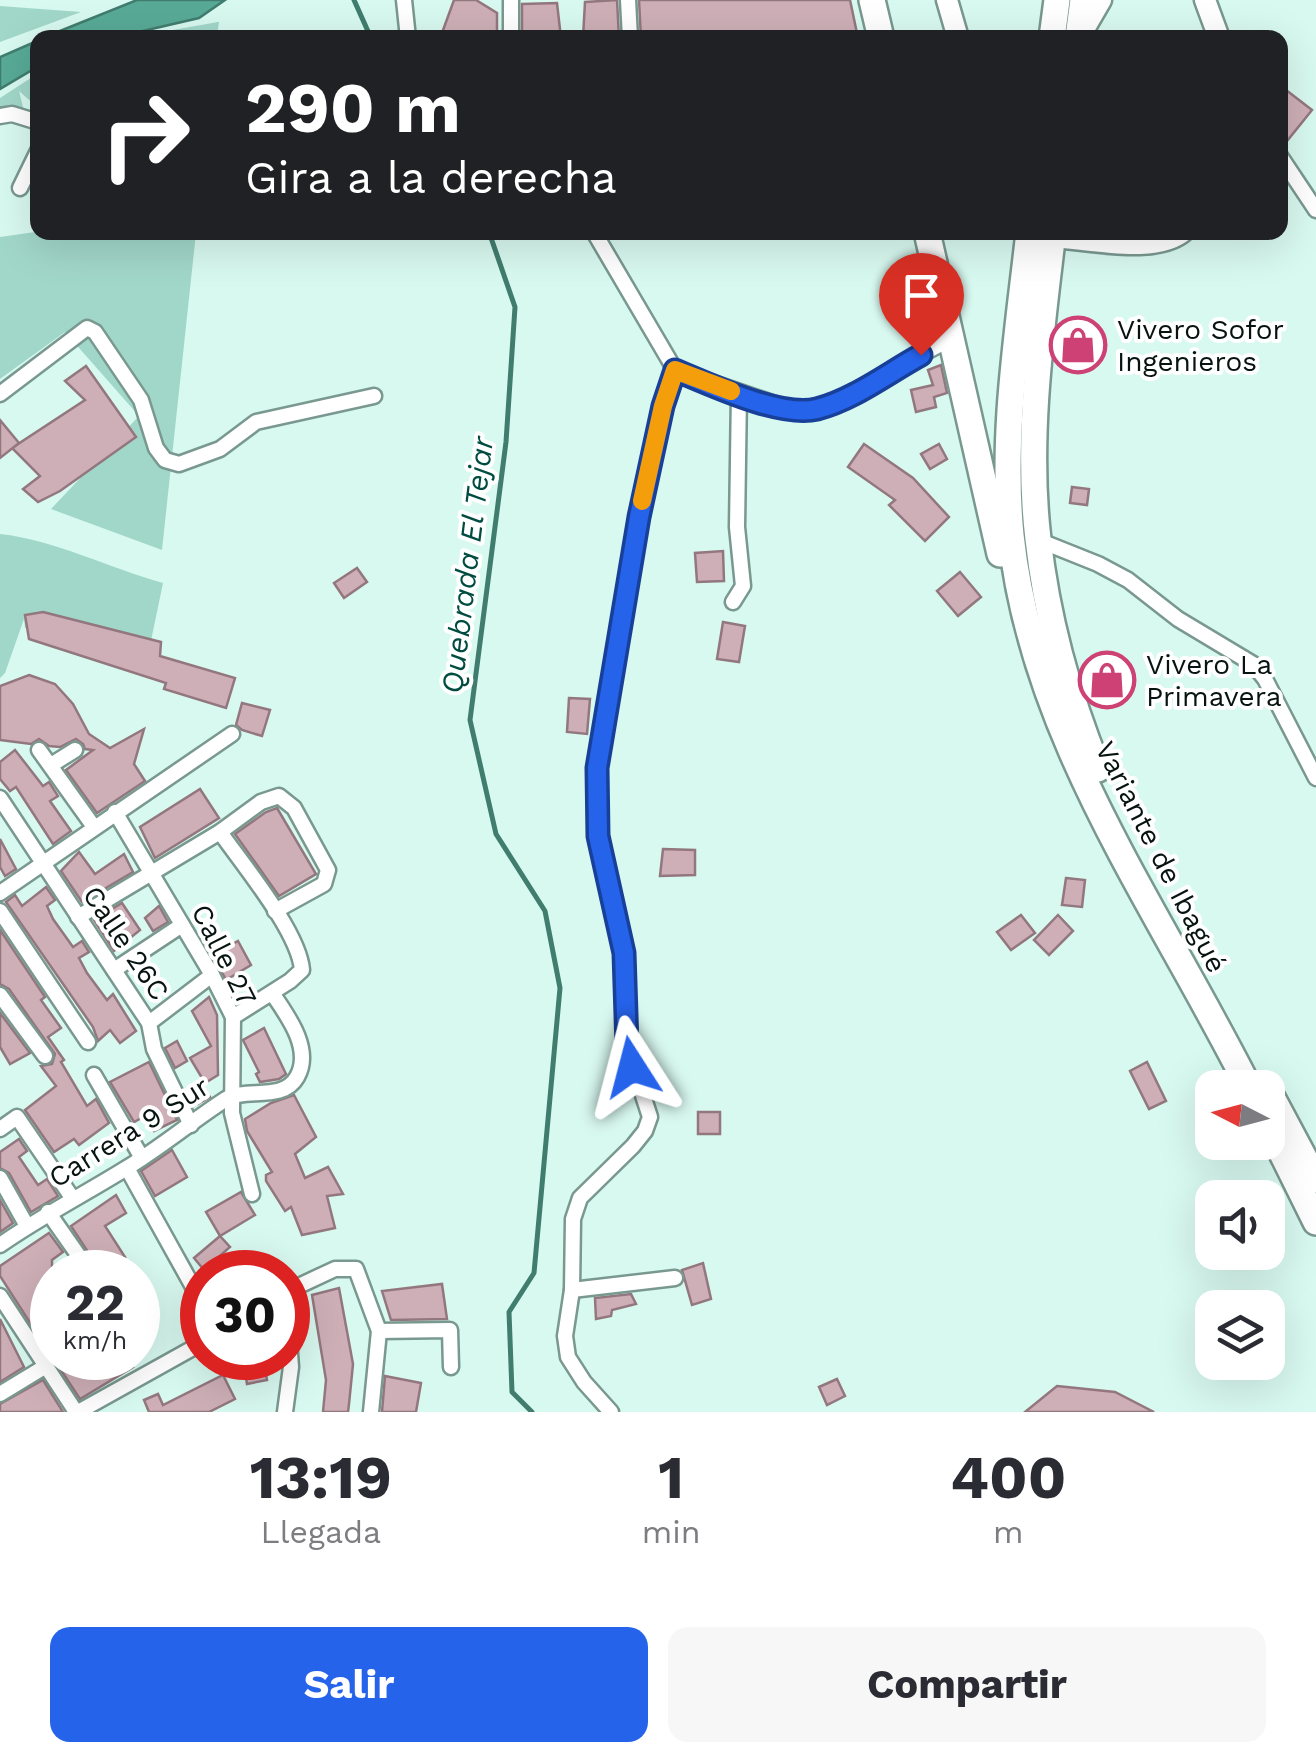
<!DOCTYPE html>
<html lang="es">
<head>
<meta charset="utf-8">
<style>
	:root { --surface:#fff; --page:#f7f7f7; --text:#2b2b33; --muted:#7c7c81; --accent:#2563eb }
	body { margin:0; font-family:"Work Sans",sans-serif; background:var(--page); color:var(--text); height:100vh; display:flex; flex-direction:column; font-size:38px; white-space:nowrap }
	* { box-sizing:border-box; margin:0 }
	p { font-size:32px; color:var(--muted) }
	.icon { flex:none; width:55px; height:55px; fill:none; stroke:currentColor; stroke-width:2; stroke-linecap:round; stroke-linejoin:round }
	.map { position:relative; height:1412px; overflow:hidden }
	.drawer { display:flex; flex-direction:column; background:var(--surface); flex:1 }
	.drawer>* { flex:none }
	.top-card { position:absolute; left:30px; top:30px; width:1258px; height:210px; border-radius:20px; box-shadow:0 10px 40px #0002; background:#202124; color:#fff; overflow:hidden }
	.needle { width:65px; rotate:276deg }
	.buttons { position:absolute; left:1195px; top:1070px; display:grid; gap:20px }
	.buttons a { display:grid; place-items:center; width:90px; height:90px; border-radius:20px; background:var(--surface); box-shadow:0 10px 40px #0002; font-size:50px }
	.speed { position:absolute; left:30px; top:1250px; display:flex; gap:20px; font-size:50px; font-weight:700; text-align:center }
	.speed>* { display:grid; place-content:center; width:130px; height:130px; border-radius:50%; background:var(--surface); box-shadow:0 10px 40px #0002; line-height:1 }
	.speed small { font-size:25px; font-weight:400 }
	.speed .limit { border:15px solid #d22; background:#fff; color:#111 }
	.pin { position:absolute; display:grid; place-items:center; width:85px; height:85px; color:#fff; margin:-102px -42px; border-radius:50% 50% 50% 0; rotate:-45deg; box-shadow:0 0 10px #0007 }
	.pin .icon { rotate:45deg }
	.me { position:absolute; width:110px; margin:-55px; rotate:351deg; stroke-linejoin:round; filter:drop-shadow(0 0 8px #0008) }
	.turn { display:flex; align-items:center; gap:35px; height:210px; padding:0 50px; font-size:45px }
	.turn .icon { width:130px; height:130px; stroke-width:2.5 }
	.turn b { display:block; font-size:70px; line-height:85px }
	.eta { display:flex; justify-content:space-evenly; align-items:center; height:170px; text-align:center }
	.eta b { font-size:60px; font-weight:700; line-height:70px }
	.button { display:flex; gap:20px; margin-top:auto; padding:20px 50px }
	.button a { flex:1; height:115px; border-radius:20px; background:var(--accent); color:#fff; font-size:40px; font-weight:700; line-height:115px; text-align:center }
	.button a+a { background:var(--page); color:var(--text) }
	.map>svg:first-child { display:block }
	.green { fill:#a1d7c9 }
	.water { fill:#58aa97; stroke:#407d6e; stroke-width:2.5 }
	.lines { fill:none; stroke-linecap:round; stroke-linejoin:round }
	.stream { stroke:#407d6e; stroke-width:5 }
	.building { fill:#ceafb7; stroke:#93777e; stroke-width:2.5 }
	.street-casing { stroke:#79988f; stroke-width:19 }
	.secondary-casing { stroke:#79988f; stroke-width:25 }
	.highway-casing { stroke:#79988f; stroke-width:30 }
	.street { stroke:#fff; stroke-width:14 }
	.secondary { stroke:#fff; stroke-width:20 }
	.highway { stroke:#fff; stroke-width:25 }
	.route-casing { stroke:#184099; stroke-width:25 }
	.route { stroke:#2563eb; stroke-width:18 }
	.slow { stroke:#f59e0b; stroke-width:18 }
	.labels { text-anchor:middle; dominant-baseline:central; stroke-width:8; stroke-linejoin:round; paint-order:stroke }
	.poi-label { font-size:28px; fill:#071310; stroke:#fff; text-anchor:start }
	.street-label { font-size:28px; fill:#071310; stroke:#fff }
	.water-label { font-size:30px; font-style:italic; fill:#004c40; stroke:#fff }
</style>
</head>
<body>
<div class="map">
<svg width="1316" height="1412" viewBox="0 0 1316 1412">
	<rect width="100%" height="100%" fill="#d8f9f0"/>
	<g class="green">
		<path d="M 0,6 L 81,12 L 0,42 Z"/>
		<path d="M 219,22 L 217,37 L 133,37 L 218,22 Z"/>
		<path d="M 37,74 L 37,107 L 19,91 L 24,111 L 0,121 L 0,98 Z"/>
		<path d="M 37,228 L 38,232 L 196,233 L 162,550 L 51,509 L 139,416 L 65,332 L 0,379 L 0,237 L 35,232 Z"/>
		<path d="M 0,534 C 55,540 109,568 163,583 L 147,660 L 53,631 L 25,628 L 24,619 L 5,673 L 0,678 Z"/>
	</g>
	<g class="water">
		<path d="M 137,0 L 225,0 L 199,18 L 117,37 L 45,37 Z"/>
		<path d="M 37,41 L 37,67 L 0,89 L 0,57 Z"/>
	</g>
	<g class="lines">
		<g class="stream">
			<path d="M 354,0 L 371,38"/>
			<path d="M 489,232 L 515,307 L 506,442 L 470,720 L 496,834 L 545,911 L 560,988 L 534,1273 L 509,1312 L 512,1392 L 532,1412"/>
		</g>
	</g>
	<g class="building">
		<path d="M 454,0 L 476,0 L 497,13 L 497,38 L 442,33 Z"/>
		<path d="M 617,0 L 619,38 L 583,38 L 585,2 Z"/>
		<path d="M 639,0 L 850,0 L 858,38 L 641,38 Z"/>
		<path d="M 557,3 L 561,38 L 522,38 L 522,4 Z"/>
		<path d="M 1286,90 L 1312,110 L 1283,146 L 1280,145 L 1280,97 Z"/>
		<path d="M 941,365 L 947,393 L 934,397 L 936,407 L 916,412 L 911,390 L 933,385 L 928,370 Z"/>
		<path d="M 86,366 L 136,437 L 60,491 L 38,502 L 23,489 L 40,476 L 12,448 L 85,400 L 65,381 Z"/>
		<path d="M 0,420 L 19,443 L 0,458 Z"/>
		<path d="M 864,444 L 913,478 L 949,517 L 925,541 L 889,505 L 895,500 L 848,467 Z"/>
		<path d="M 939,444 L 947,459 L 930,469 L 921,454 Z"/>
		<path d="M 1072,487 L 1089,489 L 1087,505 L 1070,503 Z"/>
		<path d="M 723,551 L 724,581 L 697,582 L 695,553 Z"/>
		<path d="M 357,568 L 367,582 L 344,598 L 334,583 Z"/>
		<path d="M 960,572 L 981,597 L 958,616 L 937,591 Z"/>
		<path d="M 43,612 L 161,642 L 160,656 L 235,678 L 226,708 L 164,689 L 166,683 L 29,639 L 25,615 Z"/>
		<path d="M 723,622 L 745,626 L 739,662 L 717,659 Z"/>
		<path d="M 29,675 L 55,684 L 73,704 L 89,734 L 110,748 L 144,729 L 134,764 L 145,781 L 97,813 L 66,770 L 93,750 L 85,749 L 83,744 L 76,739 L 60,747 L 49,746 L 39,739 L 31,744 L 0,740 L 0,686 Z"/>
		<path d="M 569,698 L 590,699 L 587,734 L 567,732 Z"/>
		<path d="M 242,703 L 270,710 L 262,736 L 242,730 L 236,725 Z"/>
		<path d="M 15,750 L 43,786 L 49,782 L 58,796 L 50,801 L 71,831 L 53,844 L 16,787 L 10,791 L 0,779 L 0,762 Z"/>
		<path d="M 200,789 L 219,818 L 155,858 L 140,827 Z"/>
		<path d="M 277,808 L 316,874 L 279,896 L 235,834 L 266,812 Z"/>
		<path d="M 0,839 L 16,869 L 5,876 L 0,867 Z"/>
		<path d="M 663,849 L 695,850 L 695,875 L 660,876 Z"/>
		<path d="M 79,852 L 95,874 L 124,854 L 133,872 L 82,902 L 61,871 Z"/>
		<path d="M 1066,878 L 1085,880 L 1082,907 L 1062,905 Z"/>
		<path d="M 46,887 L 55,900 L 47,906 L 53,919 L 73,947 L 82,941 L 89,952 L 79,958 L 87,973 L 107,1000 L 113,994 L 136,1031 L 120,1043 L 110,1030 L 98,1041 L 93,1027 L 6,902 L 15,895 L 22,906 Z"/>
		<path d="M 122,903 L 140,930 L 114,951 L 94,920 Z"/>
		<path d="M 159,906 L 168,922 L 153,931 L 145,918 Z"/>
		<path d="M 1021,915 L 1035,933 L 1011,950 L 997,932 Z"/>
		<path d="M 1058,915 L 1073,931 L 1049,955 L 1034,940 Z"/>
		<path d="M 0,930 L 45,997 L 41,1000 L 61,1028 L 48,1037 L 64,1060 L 61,1062 L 87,1106 L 96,1099 L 109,1123 L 79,1145 L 74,1139 L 54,1152 L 25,1110 L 56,1086 L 41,1066 L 52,1064 L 55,1054 L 9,989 L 0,984 Z"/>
		<path d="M 238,941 L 251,965 L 226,980 L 213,955 Z"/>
		<path d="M 209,997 L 217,1015 L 218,1075 L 205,1083 L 190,1058 L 211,1046 L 192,1011 Z"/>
		<path d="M 0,1013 L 30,1053 L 10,1064 L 0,1047 Z"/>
		<path d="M 264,1028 L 286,1074 L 279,1079 L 260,1082 L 256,1074 L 259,1072 L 243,1040 Z"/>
		<path d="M 177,1041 L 187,1061 L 175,1068 L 165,1048 Z"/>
		<path d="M 149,1062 L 177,1120 L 154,1131 L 147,1115 L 134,1122 L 110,1082 Z"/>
		<path d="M 1147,1062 L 1166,1101 L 1149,1109 L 1130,1071 Z"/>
		<path d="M 203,1086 L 210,1097 L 194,1106 L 188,1095 Z"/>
		<path d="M 294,1095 L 316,1137 L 295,1154 L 305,1178 L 328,1167 L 343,1194 L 327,1196 L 335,1228 L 302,1235 L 291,1207 L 285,1211 L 266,1181 L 266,1175 L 272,1172 L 247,1131 L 245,1119 L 271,1103 Z"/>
		<rect x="698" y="1112" width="22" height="22"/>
		<path d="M 19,1139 L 27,1151 L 19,1157 L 38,1185 L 47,1179 L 58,1196 L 31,1212 L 9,1173 L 0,1168 L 0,1152 Z"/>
		<path d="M 172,1150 L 187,1177 L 155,1196 L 141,1171 Z"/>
		<path d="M 241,1192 L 255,1215 L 220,1236 L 206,1212 Z"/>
		<path d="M 116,1195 L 126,1213 L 105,1226 L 125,1257 L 101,1272 L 71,1226 Z"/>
		<path d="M 0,1200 L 13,1223 L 0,1232 Z"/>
		<path d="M 49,1233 L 63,1252 L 52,1260 L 52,1357 L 0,1276 L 0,1266 Z"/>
		<path d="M 220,1236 L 230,1247 L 204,1270 L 194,1258 Z"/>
		<path d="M 703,1263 L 711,1299 L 692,1305 L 682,1270 Z"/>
		<path d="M 442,1284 L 447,1319 L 391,1320 L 382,1291 Z"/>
		<path d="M 339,1288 L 353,1364 L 349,1404 L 348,1412 L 323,1412 L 326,1380 L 312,1295 Z"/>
		<path d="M 631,1294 L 636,1304 L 612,1310 L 611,1316 L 596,1319 L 595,1298 Z"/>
		<path d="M 0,1319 L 24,1367 L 0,1382 Z"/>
		<path d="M 53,1358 L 127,1358 L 133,1367 L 80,1399 Z"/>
		<path d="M 264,1363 L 267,1380 L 247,1384 L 244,1366 Z"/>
		<path d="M 223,1375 L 235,1399 L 209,1412 L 149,1412 L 144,1400 L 158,1394 L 163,1405 Z"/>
		<path d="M 385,1376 L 421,1383 L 416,1412 L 382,1412 Z"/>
		<path d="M 837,1379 L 845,1396 L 827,1405 L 819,1387 Z"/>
		<path d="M 43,1380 L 63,1412 L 0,1412 L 0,1404 Z"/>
		<path d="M 1057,1386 L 1115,1392 L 1154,1412 L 1025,1412 Z"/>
	</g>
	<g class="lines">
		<g class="street-casing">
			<g id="street">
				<path d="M 404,0 L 408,38"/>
				<path d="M 628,0 L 630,38"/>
				<path d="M 511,38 L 511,0"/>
				<path d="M 0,116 L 12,114 L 38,122"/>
				<path d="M 1280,156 L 1316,210"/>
				<path d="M 20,188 L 38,151"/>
				<path d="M 594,232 L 675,370 L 793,410 L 813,410 L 832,403 L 950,339"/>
				<path d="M 1052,240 C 1089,242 1159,259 1187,232"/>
				<path d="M 0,394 L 87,328 L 95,332 L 141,400 L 156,448 L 165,460 L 179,464 L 220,449 L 256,422 L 374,396"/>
				<path d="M 1038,540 L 1098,564 L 1128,580 L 1178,619 L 1253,664 L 1265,679 L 1316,778"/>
				<path d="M 733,602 L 743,586 L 737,527 L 739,393"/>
				<path d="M 39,750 L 94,827"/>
				<path d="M 51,765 L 75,750"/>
				<path d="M 0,798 L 149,1023 L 154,1049 L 191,1125"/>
				<path d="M 115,812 L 212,975 L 233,1017 L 232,1113 L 252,1194"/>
				<path d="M 220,832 C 243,865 299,932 302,970 L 290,981 L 233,1017"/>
				<path d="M 0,893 L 232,734"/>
				<path d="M 0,911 L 88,1042"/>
				<path d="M 78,917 L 220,832 L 261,802 L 279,796 L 294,808 L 328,870 L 324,884 L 275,911"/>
				<path d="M 114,970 L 182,925"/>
				<path d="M 0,995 L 45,1056"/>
				<path d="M 149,1023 L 212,975"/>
				<path d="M 94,1075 L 142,1158"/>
				<path d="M 0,1129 L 17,1117 L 73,1199"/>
				<path d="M 127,1168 L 202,1303"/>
				<path d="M 0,1178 L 27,1226"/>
				<path d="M 48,1212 L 90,1272"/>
				<path d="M 0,1245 C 40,1217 83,1195 125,1169 C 160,1148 192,1121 226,1099 C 246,1087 283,1102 297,1077 C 313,1049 287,1015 272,993"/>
				<path d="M 572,1290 L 675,1278"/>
				<path d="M 288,1291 L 335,1269 L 356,1269 L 379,1331 L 371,1412"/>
				<path d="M 0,1296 L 76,1412"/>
				<path d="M 379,1331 L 450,1330 L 451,1367"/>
				<path d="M 0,1394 L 46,1366"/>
				<path d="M 78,1412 L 202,1343"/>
				<path d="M 285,1412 L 291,1367 L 288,1326"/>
				<path d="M 611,1412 L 584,1382 L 568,1357 L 565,1336 L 572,1290 L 573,1219 L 580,1198 L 633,1146 L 645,1131 L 650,1117 L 627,1046 L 624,953 L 598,836 L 597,768 L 639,517 L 663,407 L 675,370"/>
			</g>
		</g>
		<g class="secondary-casing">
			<g id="secondary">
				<path d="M 947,0 L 958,38"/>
				<path d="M 1205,0 L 1219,38"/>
				<path d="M 1083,31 L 1101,0"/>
			</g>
		</g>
		<g class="highway-casing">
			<g id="highway">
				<path d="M 872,0 L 881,38"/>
				<path d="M 1052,38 L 1057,0"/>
				<path d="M 1078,38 L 1083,0"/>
				<path d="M 927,232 L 1000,554"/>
				<path d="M 1029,232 C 1018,332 1001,434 1011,535 C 1032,738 1159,909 1249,1088"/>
				<path d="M 1053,232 C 1041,333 1026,439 1038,539 C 1047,619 1068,695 1098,769"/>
				<path d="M 1268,1090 L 1316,1180"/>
				<path d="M 1268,1125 L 1316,1222"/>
			</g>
		</g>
		<use href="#street" class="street"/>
		<use href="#secondary" class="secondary"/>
		<use href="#highway" class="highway"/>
	</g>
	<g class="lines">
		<g class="route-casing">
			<path id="route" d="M 632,1067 L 627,1046 L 624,953 L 598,836 L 597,768 L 639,517 L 663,406 L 675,370 C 709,384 780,418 817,409 C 853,400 888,373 921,355"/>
		</g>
		<use href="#route" class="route"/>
		<path class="slow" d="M 642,501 L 663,406 L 675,370 L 731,391"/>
	</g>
	<defs>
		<g id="shop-ring" transform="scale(2.875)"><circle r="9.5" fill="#fff" stroke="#cd4175" stroke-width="1.5"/><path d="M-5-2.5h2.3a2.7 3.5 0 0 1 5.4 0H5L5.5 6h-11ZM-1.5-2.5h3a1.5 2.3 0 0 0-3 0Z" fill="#cd4175"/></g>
	</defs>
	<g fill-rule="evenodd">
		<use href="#shop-ring" x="1078" y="345"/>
		<use href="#shop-ring" x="1107" y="680"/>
	</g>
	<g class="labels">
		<g class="poi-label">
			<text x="1117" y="329">Vivero Sofor<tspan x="1117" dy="32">Ingenieros</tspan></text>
			<text x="1146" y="664">Vivero La<tspan x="1146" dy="32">Primavera</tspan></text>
		</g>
		<g class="street-label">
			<text transform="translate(1161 857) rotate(63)">Variante de Ibagué</text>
			<text transform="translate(126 943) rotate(56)">Calle 26C</text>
			<text transform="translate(224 955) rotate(63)">Calle 27</text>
			<text transform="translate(129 1132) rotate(-32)">Carrera 9 Sur</text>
		</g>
		<g class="water-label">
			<text transform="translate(467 565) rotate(-83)">Quebrada El Tejar</text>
		</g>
	</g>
</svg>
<div class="buttons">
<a><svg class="needle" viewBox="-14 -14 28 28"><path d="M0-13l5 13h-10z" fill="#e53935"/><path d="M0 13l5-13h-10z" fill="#7c7c81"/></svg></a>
<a><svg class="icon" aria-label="sound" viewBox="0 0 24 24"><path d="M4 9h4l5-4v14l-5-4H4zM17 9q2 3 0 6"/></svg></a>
<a><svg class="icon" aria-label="layers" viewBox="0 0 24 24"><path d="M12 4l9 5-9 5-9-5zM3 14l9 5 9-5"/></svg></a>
</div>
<div class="speed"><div>22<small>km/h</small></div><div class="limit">30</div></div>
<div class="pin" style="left:921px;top:355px;background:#d93025"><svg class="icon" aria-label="arrive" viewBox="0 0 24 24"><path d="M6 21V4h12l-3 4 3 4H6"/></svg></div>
<svg class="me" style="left:632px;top:1067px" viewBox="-20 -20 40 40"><path d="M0-17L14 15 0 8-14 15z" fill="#2563eb" stroke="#fff" stroke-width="4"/></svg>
<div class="top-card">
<div class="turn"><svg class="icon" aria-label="right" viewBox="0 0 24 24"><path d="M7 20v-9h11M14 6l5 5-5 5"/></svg><div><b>290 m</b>Gira a la derecha</div></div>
</div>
</div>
<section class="drawer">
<div class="eta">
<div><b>13:19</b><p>Llegada</p></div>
<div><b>1</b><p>min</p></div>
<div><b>400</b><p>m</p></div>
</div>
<div class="button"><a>Salir</a><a>Compartir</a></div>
</section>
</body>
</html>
